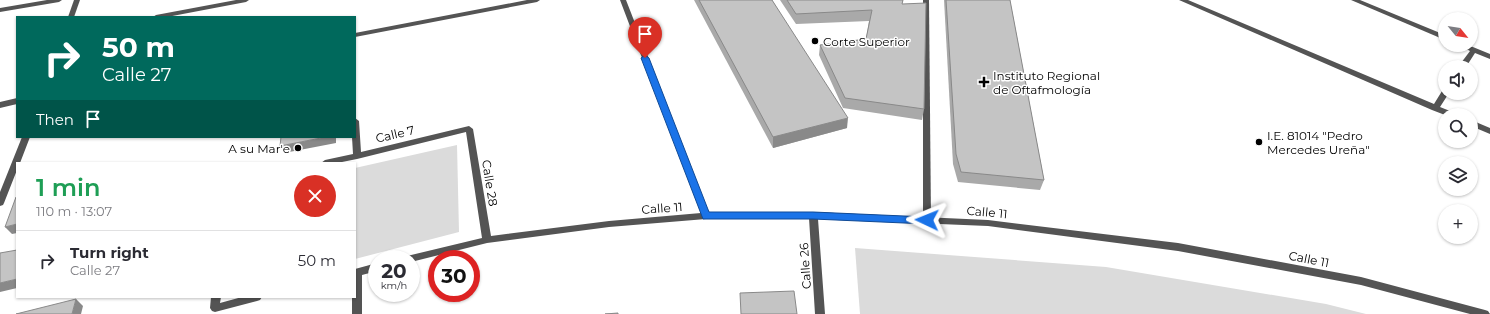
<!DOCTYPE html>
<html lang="en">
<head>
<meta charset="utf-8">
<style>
	:root { --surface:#fff; --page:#f2f2f3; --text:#2b2b33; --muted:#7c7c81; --line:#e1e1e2 }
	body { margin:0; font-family:Montserrat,sans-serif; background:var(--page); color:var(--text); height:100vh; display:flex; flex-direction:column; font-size:15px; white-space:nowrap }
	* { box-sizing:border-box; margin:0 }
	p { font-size:13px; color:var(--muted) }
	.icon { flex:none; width:22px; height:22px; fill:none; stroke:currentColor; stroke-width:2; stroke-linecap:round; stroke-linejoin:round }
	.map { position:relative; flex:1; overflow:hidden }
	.sheet { position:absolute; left:16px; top:162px; width:340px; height:136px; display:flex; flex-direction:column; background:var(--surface); border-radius:0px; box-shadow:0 1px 3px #0004 }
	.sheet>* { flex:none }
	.guide { position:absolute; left:16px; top:16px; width:340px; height:122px; border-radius:0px; box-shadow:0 1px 3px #0004; background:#00695c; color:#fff; overflow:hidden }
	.needle { width:26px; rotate:120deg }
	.tools { position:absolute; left:1438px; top:12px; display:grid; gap:8px }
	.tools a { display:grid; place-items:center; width:40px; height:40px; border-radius:50%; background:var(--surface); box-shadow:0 1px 3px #0004; font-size:20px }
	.speed { position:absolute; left:368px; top:250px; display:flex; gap:8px; font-size:20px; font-weight:700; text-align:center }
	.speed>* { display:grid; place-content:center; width:52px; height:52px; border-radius:50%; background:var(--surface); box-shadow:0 1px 3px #0004; line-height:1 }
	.speed small { font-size:10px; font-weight:400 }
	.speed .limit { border:6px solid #d22; background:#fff; color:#111 }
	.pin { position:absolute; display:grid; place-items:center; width:34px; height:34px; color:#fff; margin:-41px -17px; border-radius:50% 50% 50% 0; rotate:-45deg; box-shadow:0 0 4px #0007 }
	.pin .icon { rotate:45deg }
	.me { position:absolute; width:44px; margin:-22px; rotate:272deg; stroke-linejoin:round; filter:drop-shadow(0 0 3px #0008) }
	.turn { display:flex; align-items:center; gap:14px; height:84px; padding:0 20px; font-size:18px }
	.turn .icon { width:52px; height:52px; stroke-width:2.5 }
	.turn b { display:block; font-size:28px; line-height:34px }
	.then { display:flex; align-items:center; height:38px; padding:0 20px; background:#0003; gap:8px; font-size:15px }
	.round { display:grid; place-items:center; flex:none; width:42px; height:42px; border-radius:21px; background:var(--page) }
	.headline { display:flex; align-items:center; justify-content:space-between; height:68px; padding:0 20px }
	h1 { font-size:24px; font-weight:600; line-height:30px; color:#1e9e55 }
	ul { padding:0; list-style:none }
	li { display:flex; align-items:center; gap:12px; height:60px; padding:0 20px; border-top:1px solid var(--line) }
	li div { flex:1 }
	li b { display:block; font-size:15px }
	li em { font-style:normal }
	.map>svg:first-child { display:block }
	.green { fill:#dbdbdb }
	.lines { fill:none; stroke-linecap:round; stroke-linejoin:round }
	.service { fill:#545454; fill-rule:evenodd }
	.minor { fill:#545454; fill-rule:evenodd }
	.wall { fill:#a9a9a9 }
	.shaded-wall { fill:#898989 }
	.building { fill:#c4c4c4; stroke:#898989 }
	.route { fill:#1a73e8; stroke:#114b97 }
	.poi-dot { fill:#000; stroke:#fff; stroke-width:1.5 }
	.labels { text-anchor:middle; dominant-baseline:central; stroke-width:3; stroke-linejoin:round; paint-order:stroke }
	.poi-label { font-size:12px; fill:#000; stroke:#fff; text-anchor:start }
	.street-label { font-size:12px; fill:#000; stroke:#fff }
</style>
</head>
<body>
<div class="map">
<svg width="1490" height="314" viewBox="0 0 1490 314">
	<rect width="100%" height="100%" fill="#fff"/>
	<g class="green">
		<path d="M 457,145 L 459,232 L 355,259 L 355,168 Z"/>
		<path d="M 855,248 L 1106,267 L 1326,304 L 1366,314 L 860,314 Z"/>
	</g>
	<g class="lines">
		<path class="service" d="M 923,0 L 929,0 L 931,220 L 930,222 L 924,222 L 923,220 Z"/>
		<g class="minor">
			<path d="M 47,0 L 62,0 L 59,2 L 0,12 L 0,8 Z"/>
			<path d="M 74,0 L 80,0 L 74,17 L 68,17 Z"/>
			<path d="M 236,0 L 249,0 L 246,2 L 167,17 L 153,17 L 156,15 Z"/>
			<path d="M 527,0 L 540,0 L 537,2 L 355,37 L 355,33 Z"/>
			<path d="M 620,0 L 626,0 L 709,213 L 813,212 L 988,220 L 1178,243 L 1361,277 L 1485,310 L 1488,311 L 1490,314 L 1470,314 L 1361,285 L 1178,251 L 988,226 L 818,219 L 825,314 L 815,314 L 809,218 L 706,219 L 609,227 L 487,243 L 411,262 L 411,259 L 406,259 L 407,256 L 482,238 L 466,132 L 357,159 L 337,163 L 321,163 L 325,160 L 353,154 L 352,137 L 355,137 L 355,118 L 359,121 L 361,152 L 469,126 L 473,129 L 491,236 L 609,221 L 701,213 Z"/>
			<path d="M 1179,0 L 1188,0 L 1434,104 L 1442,91 L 1445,91 L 1445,93 L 1449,93 L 1440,107 L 1455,113 L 1456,115 L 1445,115 L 1432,110 Z"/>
			<path d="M 1351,0 L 1360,0 L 1445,35 L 1445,40 Z"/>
			<path d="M 1459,45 L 1468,45 L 1490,54 L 1490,59 L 1475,53 L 1466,67 L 1458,67 L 1470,51 Z"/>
			<path d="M 17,98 L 17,104 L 0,108 L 0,102 Z"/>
			<path d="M 1471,120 L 1490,128 L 1490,134 L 1471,126 Z"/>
			<path d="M 22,137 L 30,137 L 20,163 L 17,163 L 17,170 L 4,203 L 3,205 L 0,206 L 0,192 Z"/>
			<path d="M 377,263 L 377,271 L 362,275 L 362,314 L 352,314 L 352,297 L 355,297 L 355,269 Z"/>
			<path d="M 211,297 L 221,297 L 220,303 L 242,297 L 262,297 L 260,300 L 257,301 L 215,312 L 212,311 L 210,308 Z"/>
		</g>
	</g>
	<g class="wall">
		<path d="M 694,0 L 772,0 L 847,128 L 773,148 Z"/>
		<path d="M 780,0 L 903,0 L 902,4 L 924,109 L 922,120 L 843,108 L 819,55 L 820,45 L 866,39 L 869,21 L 796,24 Z"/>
		<path d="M 944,0 L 1010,0 L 1044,180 L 1040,190 L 958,182 L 953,164 Z"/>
	</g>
	<g class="shaded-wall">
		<path d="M 848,118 L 847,128 L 773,148 L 773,137 Z"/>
		<path d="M 326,137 L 336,137 L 336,143 L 284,153 L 280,146 Z"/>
		<path d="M 17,224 L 17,233 L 12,234 L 5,227 Z"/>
		<path d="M 17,279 L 17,288 L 0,292 L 0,283 Z"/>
		<path d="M 76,299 L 83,306 L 81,314 L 72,314 Z"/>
	</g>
	<g class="building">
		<path d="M 699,0 L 772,0 L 848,118 L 773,137 Z"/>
		<path d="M 787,0 L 903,0 L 902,4 L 926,3 L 924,109 L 845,98 L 820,45 L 866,39 L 872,10 L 796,14 Z"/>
		<path d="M 946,0 L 1010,0 L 1044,180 L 961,172 L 956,154 Z"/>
		<path d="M 281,137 L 326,137 L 280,146 Z"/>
		<path d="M 16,197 L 17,197 L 17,224 L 5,227 Z"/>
		<path d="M 17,250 L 17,279 L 0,283 L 0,253 Z"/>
		<path d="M 794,291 L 797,314 L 741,314 L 740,293 Z"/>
		<path d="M 76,299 L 72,314 L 16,314 Z"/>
		<path d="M 618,313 L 618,314 L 605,314 Z"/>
	</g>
	<path class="route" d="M 645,55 L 649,58 L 709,212 L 813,212 L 927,217 L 931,218 L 932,220 L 931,223 L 927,224 L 813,219 L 703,219 L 641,58 Z"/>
	<g class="poi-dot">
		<circle cx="815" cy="41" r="4"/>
		<path d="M982 76h4v4h4v4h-4v4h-4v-4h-4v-4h4z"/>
		<circle cx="1259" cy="142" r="4"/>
		<circle cx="298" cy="148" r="4"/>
	</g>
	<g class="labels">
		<g class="poi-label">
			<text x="823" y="41">Corte Superior</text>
			<text x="993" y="75">Instituto Regional<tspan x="993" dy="14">de Oftafmología</tspan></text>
			<text x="1267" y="135">I.E. 81014 "Pedro<tspan x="1267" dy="14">Mercedes Ureña"</tspan></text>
			<text x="290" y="148" text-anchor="end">A su Mar'e</text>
		</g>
		<g class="street-label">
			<text transform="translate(395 134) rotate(-13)">Calle 7</text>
			<text transform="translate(490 183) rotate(81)">Calle 28</text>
			<text transform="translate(662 208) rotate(-4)">Calle 11</text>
			<text transform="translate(987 212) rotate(5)">Calle 11</text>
			<text transform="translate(1309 259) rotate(11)">Calle 11</text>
			<text transform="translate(805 266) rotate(-94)">Calle 26</text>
		</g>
	</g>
</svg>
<div class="tools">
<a><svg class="needle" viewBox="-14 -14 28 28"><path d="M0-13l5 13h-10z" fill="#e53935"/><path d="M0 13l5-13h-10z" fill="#7c7c81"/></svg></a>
<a><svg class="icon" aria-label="sound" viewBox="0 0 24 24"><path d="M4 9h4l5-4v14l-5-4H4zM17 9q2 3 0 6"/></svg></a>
<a><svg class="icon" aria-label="search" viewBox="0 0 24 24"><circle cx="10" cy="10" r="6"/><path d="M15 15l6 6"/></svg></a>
<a><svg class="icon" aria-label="layers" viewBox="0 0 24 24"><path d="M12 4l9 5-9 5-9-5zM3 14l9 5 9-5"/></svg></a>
<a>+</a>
</div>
<div class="speed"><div>20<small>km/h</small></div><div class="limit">30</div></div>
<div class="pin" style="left:645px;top:58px;background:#d93025"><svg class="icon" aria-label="arrive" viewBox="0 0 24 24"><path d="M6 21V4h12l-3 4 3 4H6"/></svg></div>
<svg class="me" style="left:927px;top:220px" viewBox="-20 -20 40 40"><path d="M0-17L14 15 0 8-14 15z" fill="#1a73e8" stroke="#fff" stroke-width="4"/></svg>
<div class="guide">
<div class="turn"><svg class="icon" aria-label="right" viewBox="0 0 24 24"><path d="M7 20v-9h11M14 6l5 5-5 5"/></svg><div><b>50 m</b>Calle 27</div></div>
<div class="then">Then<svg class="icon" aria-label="arrive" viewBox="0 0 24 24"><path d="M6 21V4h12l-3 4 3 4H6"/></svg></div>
</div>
<section class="sheet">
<div class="headline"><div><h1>1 min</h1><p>110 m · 13:07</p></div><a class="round" style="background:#d93025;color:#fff"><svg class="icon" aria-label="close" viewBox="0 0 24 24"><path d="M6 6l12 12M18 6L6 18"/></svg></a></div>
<ul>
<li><svg class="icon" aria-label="right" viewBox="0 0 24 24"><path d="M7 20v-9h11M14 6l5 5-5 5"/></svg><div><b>Turn right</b><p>Calle 27</p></div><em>50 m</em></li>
</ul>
</section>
</div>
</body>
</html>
